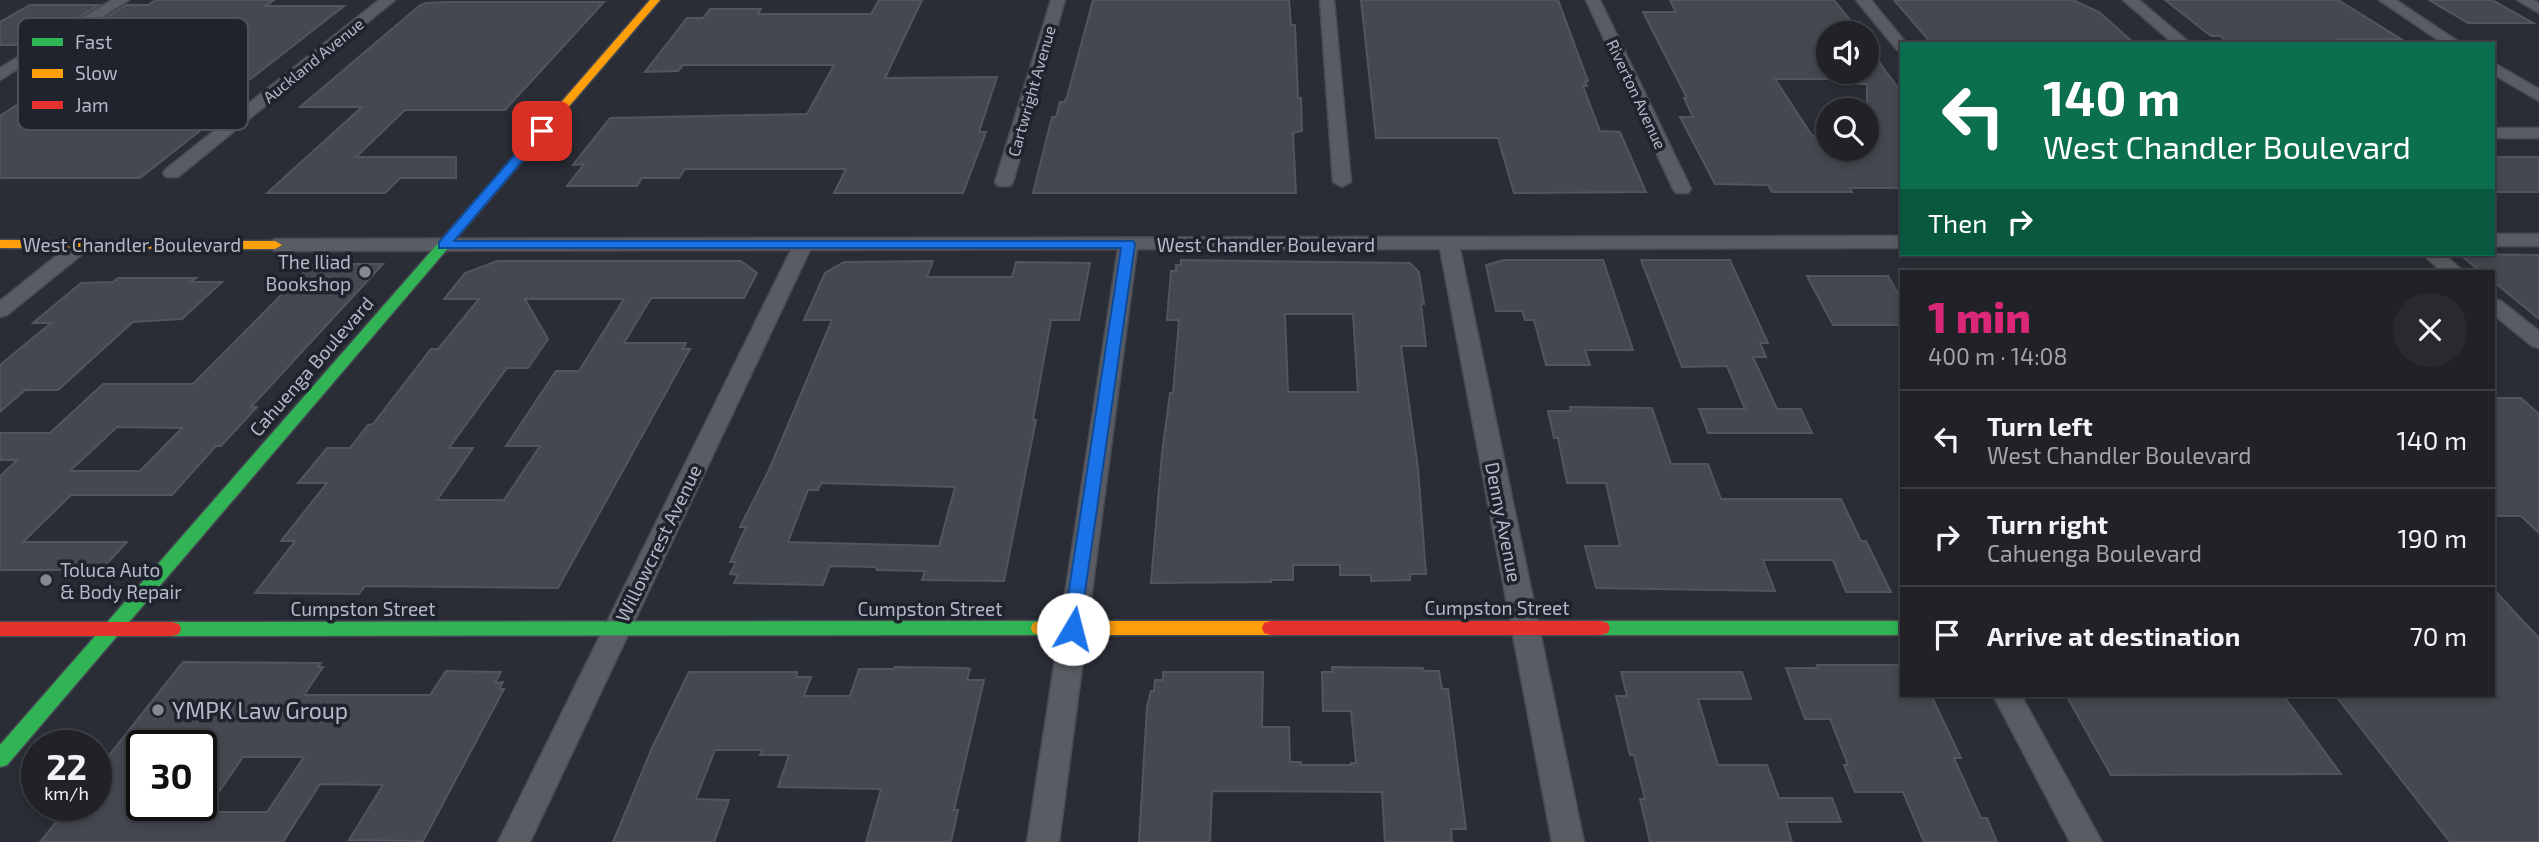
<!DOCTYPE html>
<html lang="en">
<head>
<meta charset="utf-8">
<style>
	:root { --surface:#202228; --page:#282a30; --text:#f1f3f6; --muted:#a2a4a8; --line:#3d3f45; --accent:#db2777 }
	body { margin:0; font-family:"Exo 2",sans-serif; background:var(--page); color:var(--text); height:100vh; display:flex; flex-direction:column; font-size:26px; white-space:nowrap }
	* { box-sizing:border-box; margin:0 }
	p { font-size:23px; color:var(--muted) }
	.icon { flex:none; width:38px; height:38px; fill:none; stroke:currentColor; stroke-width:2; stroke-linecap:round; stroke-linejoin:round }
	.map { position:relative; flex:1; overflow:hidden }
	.drawer { position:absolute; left:1900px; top:270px; width:595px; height:427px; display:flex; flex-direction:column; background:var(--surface); border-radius:0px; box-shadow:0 4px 10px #0003,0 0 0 2px var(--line) }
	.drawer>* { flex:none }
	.hud { position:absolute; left:1900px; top:42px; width:595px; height:214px; border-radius:0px; box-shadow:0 4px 10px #0003,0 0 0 2px var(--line); background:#0b6e4f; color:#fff; overflow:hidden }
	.controls { position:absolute; left:1816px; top:21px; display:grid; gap:14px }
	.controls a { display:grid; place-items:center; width:63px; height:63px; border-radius:50%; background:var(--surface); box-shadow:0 4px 10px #0003,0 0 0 2px var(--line); font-size:35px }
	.speed { position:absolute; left:21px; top:730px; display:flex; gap:14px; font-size:35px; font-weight:700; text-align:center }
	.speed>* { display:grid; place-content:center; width:91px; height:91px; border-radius:50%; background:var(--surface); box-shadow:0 4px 10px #0003,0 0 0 2px var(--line); line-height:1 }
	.speed small { font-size:18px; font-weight:400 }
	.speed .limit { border:4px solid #111; border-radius:10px; background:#fff; color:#111 }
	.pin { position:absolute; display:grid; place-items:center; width:60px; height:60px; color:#fff; margin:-30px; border-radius:14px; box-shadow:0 4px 10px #0006 }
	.me { position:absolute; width:77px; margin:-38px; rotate:8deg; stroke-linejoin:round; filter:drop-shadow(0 0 5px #0008) }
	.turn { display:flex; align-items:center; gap:24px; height:147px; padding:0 28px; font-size:32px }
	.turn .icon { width:91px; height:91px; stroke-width:2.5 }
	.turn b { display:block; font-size:49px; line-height:60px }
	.then { display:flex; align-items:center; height:66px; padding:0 28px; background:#0003; gap:14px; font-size:26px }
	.round { display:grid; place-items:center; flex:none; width:74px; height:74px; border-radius:37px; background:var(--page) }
	.headline { display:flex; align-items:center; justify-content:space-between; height:119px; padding:0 28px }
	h1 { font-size:42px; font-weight:800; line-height:52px; color:var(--accent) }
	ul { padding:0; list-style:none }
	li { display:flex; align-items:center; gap:21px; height:98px; padding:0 28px; border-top:2px solid var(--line) }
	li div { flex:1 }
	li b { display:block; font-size:26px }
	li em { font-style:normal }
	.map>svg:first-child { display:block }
	.building { fill:#45484f; stroke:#51555d; stroke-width:2; fill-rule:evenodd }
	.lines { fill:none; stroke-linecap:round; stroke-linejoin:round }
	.street-casing { stroke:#474a52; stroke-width:3 }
	.fast-casing { stroke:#474a52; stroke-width:3 }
	.slow-casing { stroke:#474a52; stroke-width:3 }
	.jam-casing { stroke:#474a52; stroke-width:3 }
	.street { fill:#595c62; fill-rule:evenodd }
	.fast { fill:#30b455; fill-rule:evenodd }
	.slow { fill:#ff9f0a; fill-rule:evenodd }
	.jam { fill:#e5322d; fill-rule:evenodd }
	.route { fill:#1a73e8; stroke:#114b97; stroke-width:2 }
	.poi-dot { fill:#848893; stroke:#1e232e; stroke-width:2.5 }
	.labels { text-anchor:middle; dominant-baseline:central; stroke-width:7; stroke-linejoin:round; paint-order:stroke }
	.far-street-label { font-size:16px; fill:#b4b9c5; stroke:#1e232e }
	.street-label { font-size:19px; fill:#b4b9c5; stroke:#1e232e }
	.poi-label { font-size:19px; fill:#b4b9c5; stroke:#1e232e; text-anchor:end }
	.near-poi-label { font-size:23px; fill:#b4b9c5; stroke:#1e232e; text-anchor:start }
	.key { fill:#1e232e; stroke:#4b505b; stroke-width:2 }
	.key-label { font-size:19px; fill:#b4b9c5 }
</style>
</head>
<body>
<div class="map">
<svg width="2539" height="842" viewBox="0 0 2539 842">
	<rect width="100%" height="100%" fill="#2a2d35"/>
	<g class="building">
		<path d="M 156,0 L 274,0 L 266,6 L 344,6 L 208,112 L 224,112 L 140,178 L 0,178 L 0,116 L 41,89 L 20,89 L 86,46 L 62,45 L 126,5 L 148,5 Z"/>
		<path d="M 879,0 L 922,0 L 885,78 L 997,77 L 979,132 L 986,132 L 963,193 L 834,193 L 846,169 L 685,169 L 679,178 L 642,178 L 637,186 L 567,186 L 584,164 L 573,165 L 610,118 L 807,114 L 834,65 L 683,65 L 678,71 L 645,72 L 687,18 L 703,18 L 710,9 L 761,9 L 758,14 L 871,14 Z"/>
		<path d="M 1093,0 L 1289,0 L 1291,25 L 1295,25 L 1298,98 L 1301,98 L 1302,131 L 1293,133 L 1296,193 L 1033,193 L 1052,117 L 1056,117 L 1060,102 L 1064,102 L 1067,97 Z"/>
		<path d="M 1361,0 L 1558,0 L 1588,81 L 1585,81 L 1587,86 L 1583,86 L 1600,131 L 1620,132 L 1646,192 L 1514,193 L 1498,138 L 1376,138 Z"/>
		<path d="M 1670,0 L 1834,0 L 1854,25 L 1850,25 L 1856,33 L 1829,33 L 1829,72 L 1867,72 L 1867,46 L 1902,93 L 1902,188 L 1849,188 L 1852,192 L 1772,192 L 1768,185 L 1715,184 L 1680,117 L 1693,117 L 1684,98 L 1687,98 L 1643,12 L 1676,12 ZM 1775,79 L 1850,79 L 1853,84 L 1867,84 L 1867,149 L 1829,149 L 1829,138 L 1817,138 L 1811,134 Z"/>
		<path d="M 1894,0 L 2073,0 L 2099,12 L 2135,44 L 1932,44 Z"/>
		<path d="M 2165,0 L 2338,0 L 2401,39 L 2338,39 L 2345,44 L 2230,44 L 2220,36 L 2211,36 Z"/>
		<path d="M 2429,0 L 2492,0 L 2533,23 L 2468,23 Z"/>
		<path d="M 448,2 L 604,2 L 505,110 L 405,110 L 356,157 L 456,157 L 456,178 L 400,178 L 385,193 L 267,193 L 362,107 L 300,107 L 419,6 L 426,3 Z"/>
		<path d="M 30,5 L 99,5 L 33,45 L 0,45 L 0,22 Z"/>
		<rect x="2494" y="157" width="45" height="35"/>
		<path d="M 2459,254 L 2539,255 L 2539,319 L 2494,282 L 2494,271 L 2480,271 Z"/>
		<path d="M 1181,260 L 1410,263 L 1419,272 L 1424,304 L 1421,304 L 1426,346 L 1401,346 L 1418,468 L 1426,574 L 1410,574 L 1410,580 L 1371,581 L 1371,575 L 1340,575 L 1340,565 L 1293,565 L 1293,580 L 1271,580 L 1271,582 L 1151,583 L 1162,453 L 1170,393 L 1173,393 L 1179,320 L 1167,320 L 1171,271 L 1176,271 L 1176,265 L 1181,265 ZM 1285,314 L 1353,314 L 1358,392 L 1288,392 Z"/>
		<path d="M 1504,260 L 1603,260 L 1633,350 L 1585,350 L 1590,365 L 1546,365 L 1534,320 L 1525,320 L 1522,311 L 1496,311 L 1486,265 Z"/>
		<path d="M 1641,260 L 1730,260 L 1768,343 L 1760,343 L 1766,357 L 1753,357 L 1777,409 L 1801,409 L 1812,433 L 1708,433 L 1699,409 L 1745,409 L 1727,366 L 1682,367 Z"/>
		<path d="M 497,261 L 741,261 L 757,273 L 744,298 L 651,298 L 624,343 L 686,343 L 683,349 L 690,349 L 558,588 L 365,586 L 359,594 L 255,593 L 295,541 L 281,541 L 327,483 L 298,483 L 327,448 L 350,448 L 368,425 L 373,424 L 431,349 L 438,349 L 479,299 L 444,299 L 465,273 ZM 525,299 L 624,299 L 579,371 L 556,371 L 506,446 L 540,446 L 504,500 L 437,500 L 473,448 L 449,448 L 507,368 L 528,368 L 548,339 Z"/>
		<path d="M 933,261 L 927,277 L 1012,277 L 1016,262 L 1090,263 L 1079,320 L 1051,320 L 1033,420 L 1036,420 L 1004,581 L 922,580 L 925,571 L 877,570 L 876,567 L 830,566 L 823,585 L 734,583 L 738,575 L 730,574 L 736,562 L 730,562 L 746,527 L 740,527 L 769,470 L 832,320 L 804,320 L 825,273 L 844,262 ZM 821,483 L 955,487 L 939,546 L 788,542 L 808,490 L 818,490 Z"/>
		<path d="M 312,264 L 383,264 L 251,407 L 257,407 L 221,446 L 216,446 L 172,495 L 71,495 L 23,542 L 127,542 L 101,570 L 0,570 L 0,476 L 17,460 L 0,460 L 0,433 L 50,433 L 103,384 L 193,384 ZM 117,427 L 182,428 L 140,471 L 70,471 Z"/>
		<path d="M 1807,276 L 1888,276 L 1902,300 L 1902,325 L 1833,325 Z"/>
		<path d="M 118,278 L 196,278 L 191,282 L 222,282 L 182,319 L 133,322 L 58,390 L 25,390 L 0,412 L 0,365 L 51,323 L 33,323 L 81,283 L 113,282 Z"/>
		<path d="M 2494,398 L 2521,398 L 2539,414 L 2539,533 L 2521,516 L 2494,516 Z"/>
		<path d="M 1570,407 L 1652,408 L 1671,464 L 1708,464 L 1721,499 L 1841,499 L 1861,541 L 1866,541 L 1891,592 L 1846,592 L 1833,560 L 1763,560 L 1775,591 L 1596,588 L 1585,546 L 1620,546 L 1606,483 L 1567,483 L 1558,438 L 1554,438 L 1548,411 L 1571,411 Z"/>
		<path d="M 2494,590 L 2539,638 L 2539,842 L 2450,842 L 2335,695 L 2494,695 Z"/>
		<path d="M 183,662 L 321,663 L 318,667 L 323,667 L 304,695 L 430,695 L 446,671 L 501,672 L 495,683 L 503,682 L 499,689 L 504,689 L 423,841 L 349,840 L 383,785 L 320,784 L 283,842 L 40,842 L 70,805 L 96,805 L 96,759 L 106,759 ZM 142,746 L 201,746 L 201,805 L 142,805 ZM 243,757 L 304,757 L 267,812 L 205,812 Z"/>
		<path d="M 1817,665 L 1902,665 L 1902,695 L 1931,695 L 1961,758 L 1954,758 L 1981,818 L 1987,818 L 1997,842 L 1924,842 L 1903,792 L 1855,792 L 1844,765 L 1848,765 L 1830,719 L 1805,719 L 1786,668 L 1818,668 Z"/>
		<path d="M 895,667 L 966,668 L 970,669 L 967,680 L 984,680 L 954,810 L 958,810 L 951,842 L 866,842 L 881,789 L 778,787 L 789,755 L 760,755 L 762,750 L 715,750 L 696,799 L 729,800 L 714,842 L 613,842 L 652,748 L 689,672 L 797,672 L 796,677 L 811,677 L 804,696 L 850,696 L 859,669 L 894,669 Z"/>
		<path d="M 1332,667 L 1423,668 L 1424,671 L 1439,671 L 1442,689 L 1448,689 L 1466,829 L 1451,829 L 1452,842 L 1385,842 L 1382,792 L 1212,791 L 1210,842 L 1139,842 L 1147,707 L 1151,691 L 1154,691 L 1155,680 L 1163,680 L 1163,672 L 1263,672 L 1262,727 L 1289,727 L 1290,762 L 1301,762 L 1301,765 L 1351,765 L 1351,763 L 1356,763 L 1351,711 L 1323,711 L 1322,672 L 1333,672 Z"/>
		<path d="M 1621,672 L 1742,672 L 1751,699 L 1698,699 L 1718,765 L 1767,765 L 1779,798 L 1832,798 L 1841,822 L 1786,822 L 1792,842 L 1650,842 L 1640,799 L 1645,799 L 1634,755 L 1630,755 L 1616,696 L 1627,696 Z"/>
		<path d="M 2066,695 L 2283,695 L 2341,774 L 2111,775 Z"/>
	</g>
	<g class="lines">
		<g class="street-casing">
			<g id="street">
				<path d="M 112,0 L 129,0 L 0,80 L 0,68 Z"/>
				<path d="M 379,0 L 395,0 L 178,177 L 166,177 L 163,173 L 166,169 Z"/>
				<path d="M 1051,0 L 1065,0 L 1013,182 L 1010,186 L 998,186 L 995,182 Z"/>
				<path d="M 1320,0 L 1334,0 L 1351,182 L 1342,187 L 1333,182 Z"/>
				<path d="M 1586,0 L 1600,0 L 1691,189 L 1688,193 L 1676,193 L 1673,189 Z"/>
				<path d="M 1856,0 L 1871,0 L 1907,44 L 1902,44 L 1902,51 L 1897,50 Z"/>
				<path d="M 2123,0 L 2139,0 L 2191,44 L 2174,44 Z"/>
				<path d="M 2379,0 L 2396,0 L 2462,44 L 2444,44 Z"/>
				<path d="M 2517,0 L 2534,0 L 2539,3 L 2539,13 Z"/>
				<path d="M 2494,63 L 2539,89 L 2539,101 L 2494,75 Z"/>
				<rect x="2494" y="128" width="45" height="10"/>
				<rect x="2494" y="234" width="45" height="12"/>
				<path d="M 1902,236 L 1902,248 L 1460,249 L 1584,842 L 1552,842 L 1440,249 L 1137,249 L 1059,842 L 1027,842 L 1118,249 L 810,250 L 530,842 L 498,842 L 791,250 L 275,251 L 265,245 L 275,239 Z"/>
				<path d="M 83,238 L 93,244 L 90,248 L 7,315 L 0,317 L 0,301 L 76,240 Z"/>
				<path d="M 2422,254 L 2444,254 L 2463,271 L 2441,271 Z"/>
				<path d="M 2494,299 L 2501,301 L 2539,331 L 2539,348 L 2532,346 L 2494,315 Z"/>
				<path d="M 1993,695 L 2021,695 L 2102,842 L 2070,842 Z"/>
			</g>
		</g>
		<g class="fast-casing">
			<g id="fast">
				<path d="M 555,113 L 561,116 L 559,118 L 7,765 L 0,767 L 0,745 L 551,114 Z"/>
				<path d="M 1040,621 L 1047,623 L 1049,628 L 1047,633 L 1040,635 L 172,636 L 165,634 L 163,629 L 165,624 L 172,622 Z"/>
				<path d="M 1601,621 L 1902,621 L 1902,635 L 1601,635 L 1594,633 L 1592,628 L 1594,623 Z"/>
			</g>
		</g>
		<g class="slow-casing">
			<g id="slow">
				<path d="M 650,0 L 660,0 L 559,118 L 551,118 L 551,114 Z"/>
				<path d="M 0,240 L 275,241 L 282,245 L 275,249 L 0,248 Z"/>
				<path d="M 1040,621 L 1271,621 L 1278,623 L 1280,628 L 1278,633 L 1271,635 L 1040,635 L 1033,633 L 1031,628 L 1033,623 Z"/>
			</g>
		</g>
		<g class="jam-casing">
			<g id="jam">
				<path d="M 1271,621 L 1601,621 L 1608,623 L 1610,628 L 1608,633 L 1601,635 L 1271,635 L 1264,633 L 1262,628 L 1264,623 Z"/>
				<path d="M 0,622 L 172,622 L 179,624 L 181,629 L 179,634 L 172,636 L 0,636 Z"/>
			</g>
		</g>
		<use href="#street" class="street"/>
		<use href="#fast" class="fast"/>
		<use href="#slow" class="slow"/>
		<use href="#jam" class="jam"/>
	</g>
	<path class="route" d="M 538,128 L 548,131 L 454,241 L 1133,241 L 1135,244 L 1079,634 L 1066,634 L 1063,629 L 1121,248 L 439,248 L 439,242 Z"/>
	<g class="poi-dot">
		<circle cx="365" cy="272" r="7"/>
		<circle cx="46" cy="580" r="7"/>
		<circle cx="158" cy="710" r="7"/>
	</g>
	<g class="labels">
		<g class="far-street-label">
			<text transform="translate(313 60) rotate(-39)">Auckland Avenue</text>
			<text transform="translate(1031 91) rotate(-74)">Cartwright Avenue</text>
			<text transform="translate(1637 94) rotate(65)">Riverton Avenue</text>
		</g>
		<g class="street-label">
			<text x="132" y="244">West Chandler Boulevard</text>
			<text x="1266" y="244">West Chandler Boulevard</text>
			<text transform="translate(311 366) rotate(-49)">Cahuenga Boulevard</text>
			<text transform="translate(1504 522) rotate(79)">Denny Avenue</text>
			<text transform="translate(658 543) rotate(-64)">Willowcrest Avenue</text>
			<text x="1497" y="607">Cumpston Street</text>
			<text x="363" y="608">Cumpston Street</text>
			<text x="930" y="608">Cumpston Street</text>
		</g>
		<g class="poi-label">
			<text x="351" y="261">The Iliad<tspan x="351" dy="22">Bookshop</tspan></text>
			<text x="60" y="569" text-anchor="start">Toluca Auto<tspan x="60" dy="22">&amp; Body Repair</tspan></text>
		</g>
		<g class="near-poi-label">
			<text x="172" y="710">YMPK Law Group</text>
		</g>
	</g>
	<rect x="18" y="18" width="230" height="112" rx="10" class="key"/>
	<rect x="32" y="38" width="31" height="8" fill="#30b455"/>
	<rect x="32" y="69" width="31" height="9" fill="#ff9f0a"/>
	<rect x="32" y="101" width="31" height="8" fill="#e5322d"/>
	<g class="key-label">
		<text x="75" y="49">Fast</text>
		<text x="75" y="80">Slow</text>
		<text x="75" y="112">Jam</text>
	</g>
</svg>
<div class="controls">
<a><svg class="icon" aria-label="sound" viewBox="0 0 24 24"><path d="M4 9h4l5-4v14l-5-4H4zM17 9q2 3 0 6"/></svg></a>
<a><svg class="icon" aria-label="search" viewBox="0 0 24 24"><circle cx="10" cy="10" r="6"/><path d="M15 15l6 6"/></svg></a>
</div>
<div class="speed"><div>22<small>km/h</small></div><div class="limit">30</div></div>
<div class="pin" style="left:542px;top:131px;background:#d93025"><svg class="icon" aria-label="arrive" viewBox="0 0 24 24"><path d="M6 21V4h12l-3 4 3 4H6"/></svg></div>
<svg class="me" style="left:1073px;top:629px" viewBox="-20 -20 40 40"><circle r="19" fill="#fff"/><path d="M0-13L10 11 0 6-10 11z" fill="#1a73e8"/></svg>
<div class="hud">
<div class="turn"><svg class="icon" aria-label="left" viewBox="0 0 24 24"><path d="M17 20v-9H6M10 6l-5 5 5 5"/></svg><div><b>140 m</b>West Chandler Boulevard</div></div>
<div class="then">Then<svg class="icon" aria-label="right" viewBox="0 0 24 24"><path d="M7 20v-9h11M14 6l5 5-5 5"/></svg></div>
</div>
<section class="drawer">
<div class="headline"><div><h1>1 min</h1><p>400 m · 14:08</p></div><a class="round"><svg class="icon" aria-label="close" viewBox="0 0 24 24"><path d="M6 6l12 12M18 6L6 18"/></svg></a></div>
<ul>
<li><svg class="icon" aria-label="left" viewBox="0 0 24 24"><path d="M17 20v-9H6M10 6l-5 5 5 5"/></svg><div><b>Turn left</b><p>West Chandler Boulevard</p></div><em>140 m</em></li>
<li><svg class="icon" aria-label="right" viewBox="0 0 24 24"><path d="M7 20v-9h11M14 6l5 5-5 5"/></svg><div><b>Turn right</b><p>Cahuenga Boulevard</p></div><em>190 m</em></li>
<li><svg class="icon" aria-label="arrive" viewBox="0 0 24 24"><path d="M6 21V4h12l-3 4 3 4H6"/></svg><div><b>Arrive at destination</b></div><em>70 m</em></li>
</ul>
</section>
</div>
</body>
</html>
